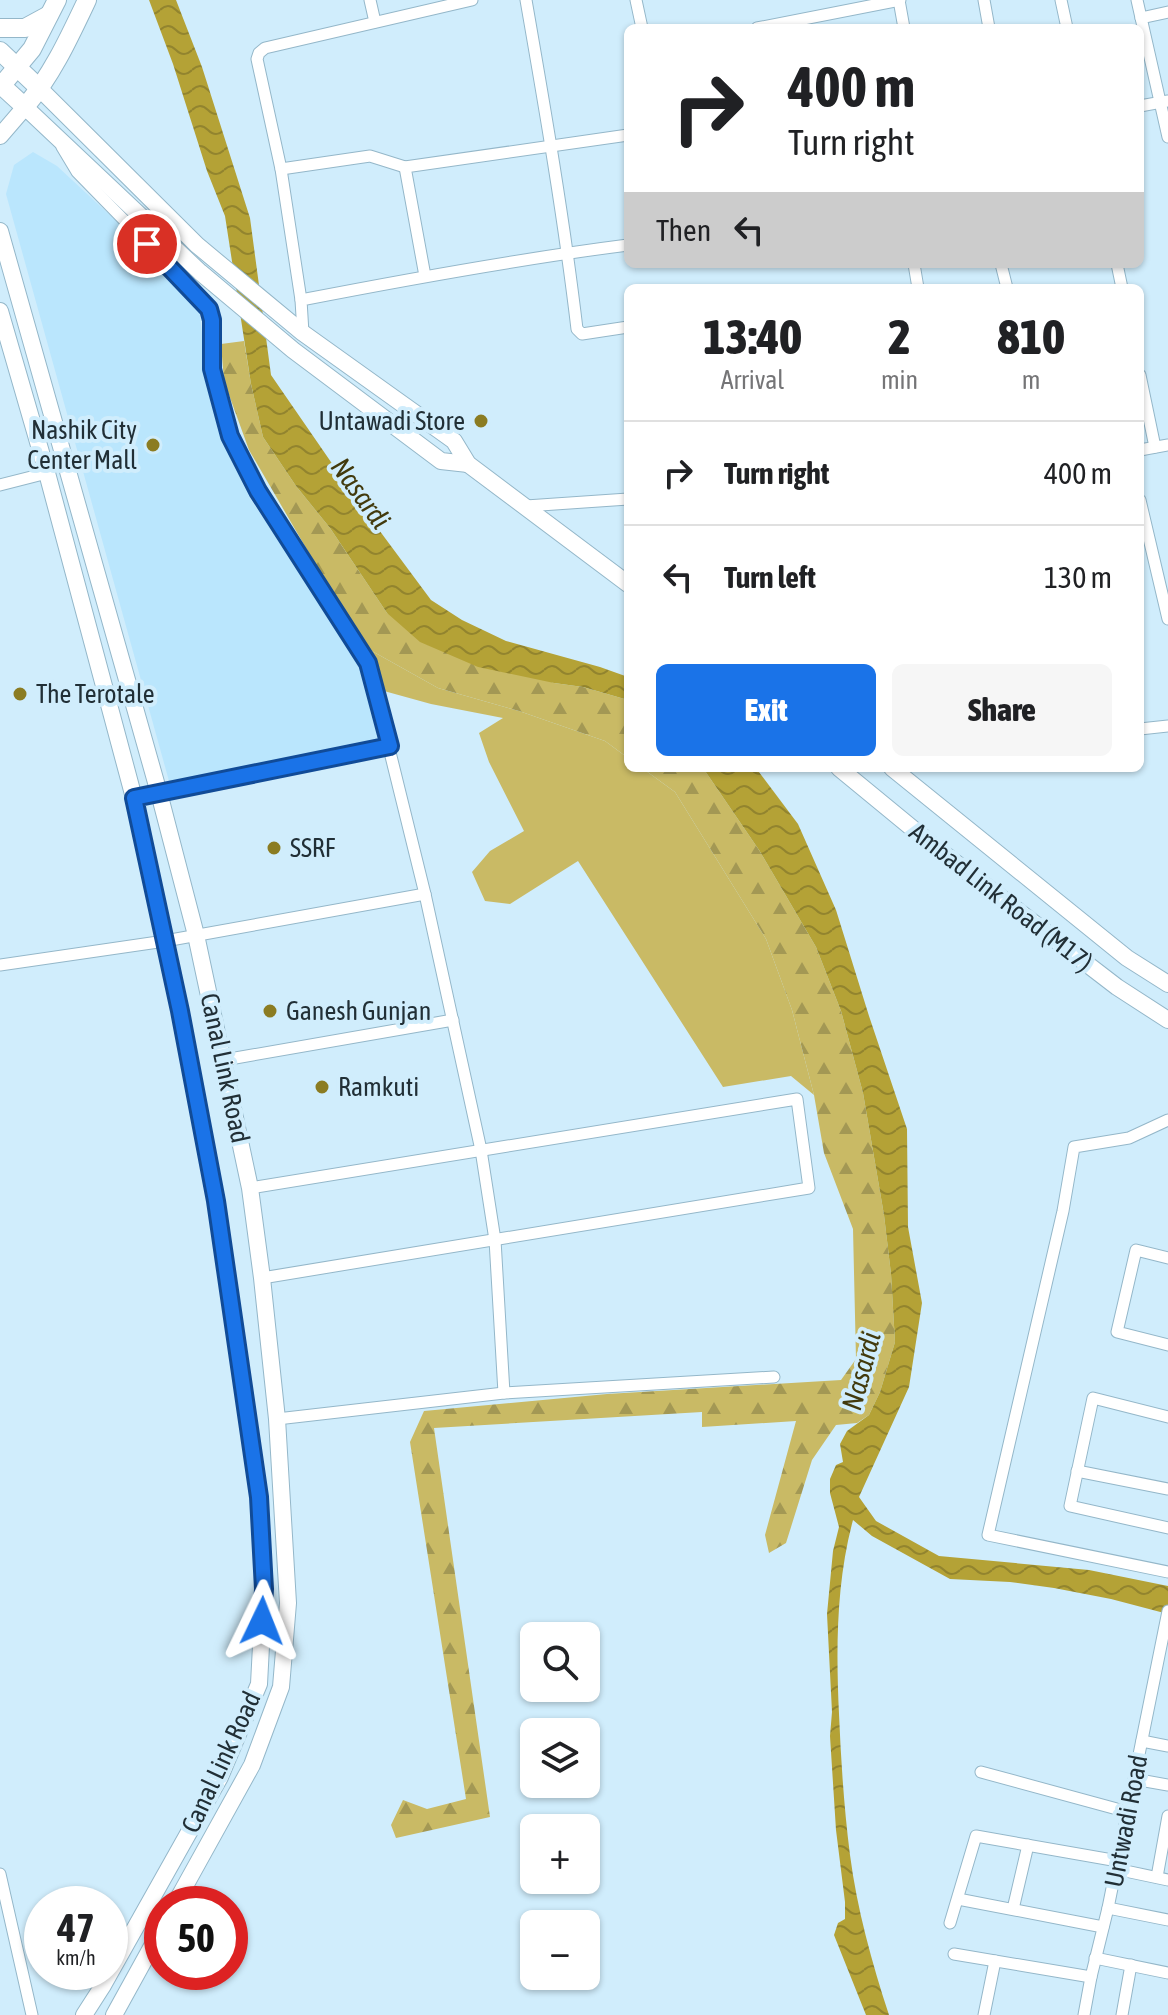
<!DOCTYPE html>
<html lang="en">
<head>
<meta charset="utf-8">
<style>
	:root { --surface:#fff; --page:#f6f6f6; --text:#202124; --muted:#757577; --line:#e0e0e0; --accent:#1a73e8 }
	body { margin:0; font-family:"Asap Condensed",sans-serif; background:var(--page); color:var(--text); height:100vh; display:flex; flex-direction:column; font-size:30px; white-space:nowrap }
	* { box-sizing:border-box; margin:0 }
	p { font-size:26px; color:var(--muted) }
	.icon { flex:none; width:44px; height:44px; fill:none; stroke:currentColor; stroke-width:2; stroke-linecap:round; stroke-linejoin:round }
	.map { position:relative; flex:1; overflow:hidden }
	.details { position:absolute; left:624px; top:284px; width:520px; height:488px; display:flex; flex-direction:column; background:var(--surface); border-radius:12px; box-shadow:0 2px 6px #0004 }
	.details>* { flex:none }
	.top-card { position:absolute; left:624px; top:24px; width:520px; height:244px; border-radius:12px; box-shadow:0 2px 6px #0004; background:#fff; color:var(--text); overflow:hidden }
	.fabs { position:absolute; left:520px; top:1622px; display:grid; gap:16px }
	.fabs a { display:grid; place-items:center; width:80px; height:80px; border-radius:12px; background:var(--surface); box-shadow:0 2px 6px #0004; font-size:40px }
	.speed { position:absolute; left:24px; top:1886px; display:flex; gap:16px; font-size:40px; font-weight:700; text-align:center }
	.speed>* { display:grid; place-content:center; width:104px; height:104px; border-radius:50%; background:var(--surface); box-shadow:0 2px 6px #0004; line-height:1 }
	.speed small { font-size:20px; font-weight:400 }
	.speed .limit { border:12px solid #d22; background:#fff; color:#111 }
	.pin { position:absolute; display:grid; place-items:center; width:68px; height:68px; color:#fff; margin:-34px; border:4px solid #fff; border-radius:50%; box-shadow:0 2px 8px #0007 }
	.me { position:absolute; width:88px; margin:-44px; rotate:2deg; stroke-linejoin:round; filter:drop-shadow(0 0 6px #0008) }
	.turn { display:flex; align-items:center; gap:28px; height:168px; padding:0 32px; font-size:36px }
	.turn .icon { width:104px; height:104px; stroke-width:2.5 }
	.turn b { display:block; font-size:56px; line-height:68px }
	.then { display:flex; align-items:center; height:76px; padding:0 32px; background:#0003; gap:16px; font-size:30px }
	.eta { display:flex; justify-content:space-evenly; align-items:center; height:136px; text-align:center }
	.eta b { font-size:48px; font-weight:800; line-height:56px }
	.primary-button { display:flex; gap:16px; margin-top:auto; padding:16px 32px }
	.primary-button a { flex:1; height:92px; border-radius:12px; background:var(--accent); color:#fff; font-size:32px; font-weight:800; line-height:92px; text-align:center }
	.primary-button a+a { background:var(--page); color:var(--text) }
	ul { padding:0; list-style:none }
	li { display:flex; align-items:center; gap:24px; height:104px; padding:0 32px; border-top:2px solid var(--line) }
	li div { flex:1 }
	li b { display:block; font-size:30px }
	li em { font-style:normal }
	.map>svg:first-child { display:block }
	.built { fill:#bae6fd }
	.grass { fill:#c9ba65 }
	.forest { fill:url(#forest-firs) }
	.water { fill:url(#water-waves) }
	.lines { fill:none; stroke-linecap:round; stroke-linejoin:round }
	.minor-casing { stroke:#94b7c9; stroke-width:13 }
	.secondary-casing { stroke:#94b7c9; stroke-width:18 }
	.primary-casing { stroke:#94b7c9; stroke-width:20 }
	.minor { stroke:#fff; stroke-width:11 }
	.secondary { stroke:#fff; stroke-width:16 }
	.primary { stroke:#fff; stroke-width:18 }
	.route-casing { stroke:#114b97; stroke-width:20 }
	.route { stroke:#1a73e8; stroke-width:14 }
	.poi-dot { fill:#8b7c22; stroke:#d0edfc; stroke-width:3 }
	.labels { text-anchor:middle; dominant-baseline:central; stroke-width:8; stroke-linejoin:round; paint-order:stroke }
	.poi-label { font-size:26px; fill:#212f36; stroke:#d0edfc; text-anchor:start }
	.street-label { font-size:26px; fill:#212f36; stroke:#d0edfc }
	.water-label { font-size:28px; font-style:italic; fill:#423a0d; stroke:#d0edfc }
</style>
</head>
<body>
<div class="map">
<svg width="1168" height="2015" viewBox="0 0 1168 2015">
	<defs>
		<pattern id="forest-firs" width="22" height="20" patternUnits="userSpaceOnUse" patternTransform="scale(2)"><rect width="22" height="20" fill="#c9ba65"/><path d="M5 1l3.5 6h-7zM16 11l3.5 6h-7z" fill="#a39854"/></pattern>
		<pattern id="water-waves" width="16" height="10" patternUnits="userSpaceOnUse" patternTransform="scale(2)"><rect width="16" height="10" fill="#b4a236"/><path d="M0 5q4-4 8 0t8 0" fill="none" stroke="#92842e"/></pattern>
	</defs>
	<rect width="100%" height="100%" fill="#d0edfc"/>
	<path class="built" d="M 33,152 L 57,166 L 198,297 L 208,391 L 251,500 L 362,661 L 384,743 L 169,781 L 6,194 L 14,165 Z"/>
	<path class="grass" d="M 363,646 L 438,688 L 519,711 L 605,741 L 628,758 L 628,768 L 642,768 L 675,792 L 766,939 L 792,1010 L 814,1095 L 791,1076 L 723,1087 L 578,861 L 510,904 L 485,901 L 472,872 L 490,851 L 524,831 L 489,762 L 479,733 L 503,718 L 431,704 L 384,691 Z"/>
	<g class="forest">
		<path d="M 244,341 L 251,384 L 263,437 L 296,486 L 330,528 L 387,613 L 554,683 L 583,687 L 628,700 L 628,758 L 605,741 L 519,711 L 438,688 L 363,646 L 249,450 L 224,381 L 221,344 Z"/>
		<path d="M 642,768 L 703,768 L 759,850 L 816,947 L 841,1011 L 863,1093 L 884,1215 L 891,1274 L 895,1342 L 880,1392 L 869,1415 L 857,1423 L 836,1425 L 812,1460 L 786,1543 L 769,1553 L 765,1535 L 796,1421 L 702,1427 L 702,1412 L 434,1428 L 490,1817 L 396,1838 L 391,1825 L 403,1800 L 427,1809 L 466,1799 L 410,1442 L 424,1411 L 607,1394 L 841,1380 L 856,1359 L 853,1229 L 824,1153 L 814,1095 L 792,1010 L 766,939 L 675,792 Z"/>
	</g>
	<g class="water">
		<path d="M 149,0 L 176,0 L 202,67 L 250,218 L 271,375 L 362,507 L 431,600 L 462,620 L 506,641 L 600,667 L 628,677 L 628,700 L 583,687 L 554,683 L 478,667 L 420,642 L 387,613 L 330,528 L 296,486 L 263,437 L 251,384 L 225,216 L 207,171 L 173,64 Z"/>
		<path d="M 703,768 L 756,768 L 798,824 L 836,910 L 869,1016 L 907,1129 L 908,1227 L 922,1303 L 909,1387 L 859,1497 L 876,1521 L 939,1556 L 1089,1570 L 1168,1586 L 1168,1614 L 1111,1599 L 1054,1588 L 1010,1582 L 950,1579 L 872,1536 L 853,1520 C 836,1583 836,1650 839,1714 C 841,1761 844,1808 850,1855 C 857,1909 872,1963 889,2015 L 866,2015 L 834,1935 L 838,1923 L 845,1919 L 845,1902 L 836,1830 L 830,1736 L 832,1712 L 827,1614 L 833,1551 L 839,1527 L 830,1493 L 830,1479 L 836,1465 L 843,1462 L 840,1444 L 847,1431 L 869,1415 L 880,1392 L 895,1342 L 891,1274 L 884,1215 L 863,1093 L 841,1011 L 816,947 L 759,850 Z"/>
	</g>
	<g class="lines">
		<g class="minor-casing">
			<g id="minor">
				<path d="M 370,0 L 375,22"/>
				<path d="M 526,0 C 545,109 564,219 577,329 L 582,334 L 628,327"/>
				<path d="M 636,0 L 642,28"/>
				<path d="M 899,0 L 904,28"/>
				<path d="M 984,0 L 989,28"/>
				<path d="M 1061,0 L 1067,28"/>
				<path d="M 1137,0 L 1168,137"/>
				<path d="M 1141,18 L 1168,12"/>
				<path d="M 757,28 L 900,0"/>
				<path d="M 1140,106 L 1168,101"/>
				<path d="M 62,147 L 77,172 L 206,304 L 212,320 L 212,369 L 218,394 L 230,436 L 258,491 L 368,663 L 425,894 L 481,1150 L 495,1240 L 504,1393"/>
				<path d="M 281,169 L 370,156 L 405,167"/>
				<path d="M 914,264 L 918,288"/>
				<path d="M 1001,264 L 1007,288"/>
				<path d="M 1117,264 L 1122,288"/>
				<path d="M 425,276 L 405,167 L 628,135"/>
				<path d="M 301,300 L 281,169 L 257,59 L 259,53 L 265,48 L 472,0"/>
				<path d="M 303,333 L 301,300 C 409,279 518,259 628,245"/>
				<path d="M 1140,375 L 1155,447"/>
				<path d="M 1140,450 L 1168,445"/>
				<path d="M 0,485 L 47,473"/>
				<path d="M 1140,500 L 1168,619"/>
				<path d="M 526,506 L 628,499"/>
				<path d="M 1140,729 L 1168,726"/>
				<path d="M 134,798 L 390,746"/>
				<path d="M 0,965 L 165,941 L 425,894"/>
				<path d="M 224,1060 L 453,1020"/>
				<path d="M 1168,1120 L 1129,1138 L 1074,1147 L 1063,1211 L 988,1535 L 1168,1572"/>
				<path d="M 250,1188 L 797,1099 L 809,1188 L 262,1278"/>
				<path d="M 1168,1258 L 1136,1250 L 1117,1332 L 1168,1345"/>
				<path d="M 1168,1417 L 1093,1398 L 1070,1506 L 1168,1528"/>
				<path d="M 277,1419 L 504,1393 L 774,1377"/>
				<path d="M 1077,1471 L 1168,1489"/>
				<path d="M 1142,1741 L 1168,1746"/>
				<path d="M 981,1772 L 1128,1812"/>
				<path d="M 1134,1779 L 1168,1785"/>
				<path d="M 1116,1869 L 1168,1880"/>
				<path d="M 0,1874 L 32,2015"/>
				<path d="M 1157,1877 L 1168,1816"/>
				<path d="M 958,1899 L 1103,1927"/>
				<path d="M 1108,1908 L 1168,1920"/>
				<path d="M 1013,1909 L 1028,1845"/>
				<path d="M 950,1923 L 976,1836 L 1118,1861"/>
				<path d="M 954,1954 L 1091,1977"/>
				<path d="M 1095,1958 L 1168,1973"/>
				<path d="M 984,2015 L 995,1961"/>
				<path d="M 1084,2015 L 1091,1977 L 1108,1908 L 1168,1611"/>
				<path d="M 1122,2015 L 1131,1965"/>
			</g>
		</g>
		<g class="secondary-casing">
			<g id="secondary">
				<path d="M 40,89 L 197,245 L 303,333 L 454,441 L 468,464 L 628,584"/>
				<path d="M 0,136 L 25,107 L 200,272 L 293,350 L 441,461 L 468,464"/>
				<path d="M 0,231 L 159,793 L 196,935 L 250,1188 L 262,1278 L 277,1419 L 288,1603 L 281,1687 L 252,1765 L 175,1904"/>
				<path d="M 0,311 L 47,473 L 134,798 L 180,1011 L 216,1201 L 259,1497 L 264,1589 L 259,1684 L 220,1777 L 102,1987 L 84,2015"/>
				<path d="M 839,768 L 935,847 L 1117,987 L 1168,1020"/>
				<path d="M 892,768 L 1127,958 L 1168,984"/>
				<path d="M 114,2015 L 162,1928"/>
			</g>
		</g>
		<g class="primary-casing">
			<g id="primary">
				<path d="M 0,28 L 25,28 L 49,15"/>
				<path d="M 0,51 L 40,89"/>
				<path d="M 0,84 L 25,107 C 52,75 69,38 87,0"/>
				<path d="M 2,85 L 32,49 L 57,0"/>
			</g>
		</g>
		<use href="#minor" class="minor"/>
		<use href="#secondary" class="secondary"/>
		<use href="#primary" class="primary"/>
	</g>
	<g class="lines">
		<g class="route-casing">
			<path id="route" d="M 147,244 L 209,309 L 212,320 L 212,369 L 230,436 L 258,491 L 368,663 L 390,746 L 134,798 L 180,1011 L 216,1201 L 259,1497 L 264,1589 L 262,1621"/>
		</g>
		<use href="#route" class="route"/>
	</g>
	<g class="poi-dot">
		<circle cx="481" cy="421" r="8"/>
		<circle cx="153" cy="445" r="8"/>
		<circle cx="20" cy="694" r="8"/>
		<circle cx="274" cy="848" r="8"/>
		<circle cx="270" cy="1011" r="8"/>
		<circle cx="322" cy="1087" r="8"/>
	</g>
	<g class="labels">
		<g class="poi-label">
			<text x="465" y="421" text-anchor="end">Untawadi Store</text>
			<text x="137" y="430" text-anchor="end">Nashik City<tspan x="137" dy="30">Center Mall</tspan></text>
			<text x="36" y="694">The Terotale</text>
			<text x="290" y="848">SSRF</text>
			<text x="286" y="1011">Ganesh Gunjan</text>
			<text x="338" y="1087">Ramkuti</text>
		</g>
		<g class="street-label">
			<text transform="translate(1001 897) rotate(38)">Ambad Link Road (M17)</text>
			<text transform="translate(225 1068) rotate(78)">Canal Link Road</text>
			<text transform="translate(221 1762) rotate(-65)">Canal Link Road</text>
			<text transform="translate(1126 1821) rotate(-79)">Untwadi Road</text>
		</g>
		<g class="water-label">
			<text transform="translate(361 493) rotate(54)">Nasardi</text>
			<text transform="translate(861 1371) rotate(-75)">Nasardi</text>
		</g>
	</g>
</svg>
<div class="fabs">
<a><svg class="icon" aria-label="search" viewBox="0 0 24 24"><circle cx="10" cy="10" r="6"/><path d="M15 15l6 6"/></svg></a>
<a><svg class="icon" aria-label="layers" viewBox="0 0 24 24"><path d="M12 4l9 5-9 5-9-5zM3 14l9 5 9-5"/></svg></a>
<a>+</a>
<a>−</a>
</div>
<div class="speed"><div>47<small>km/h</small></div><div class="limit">50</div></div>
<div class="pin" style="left:147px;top:244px;background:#d93025"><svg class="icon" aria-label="arrive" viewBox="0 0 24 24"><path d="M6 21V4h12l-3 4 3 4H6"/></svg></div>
<svg class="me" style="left:262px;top:1621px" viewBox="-20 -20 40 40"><path d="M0-17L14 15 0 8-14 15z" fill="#1a73e8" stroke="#fff" stroke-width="4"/></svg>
<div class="top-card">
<div class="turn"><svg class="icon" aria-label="right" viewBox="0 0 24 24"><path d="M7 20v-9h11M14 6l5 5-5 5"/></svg><div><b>400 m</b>Turn right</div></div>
<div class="then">Then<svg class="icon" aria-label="left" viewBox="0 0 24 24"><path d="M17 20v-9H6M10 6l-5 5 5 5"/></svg></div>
</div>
<section class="details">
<div class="eta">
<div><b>13:40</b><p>Arrival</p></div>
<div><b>2</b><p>min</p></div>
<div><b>810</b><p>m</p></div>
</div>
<ul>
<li><svg class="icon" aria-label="right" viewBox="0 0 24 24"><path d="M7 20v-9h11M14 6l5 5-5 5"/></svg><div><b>Turn right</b></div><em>400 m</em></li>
<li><svg class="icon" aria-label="left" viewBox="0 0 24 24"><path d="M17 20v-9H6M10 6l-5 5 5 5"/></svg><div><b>Turn left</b></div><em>130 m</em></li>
</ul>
<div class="primary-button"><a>Exit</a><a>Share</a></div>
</section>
</div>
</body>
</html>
